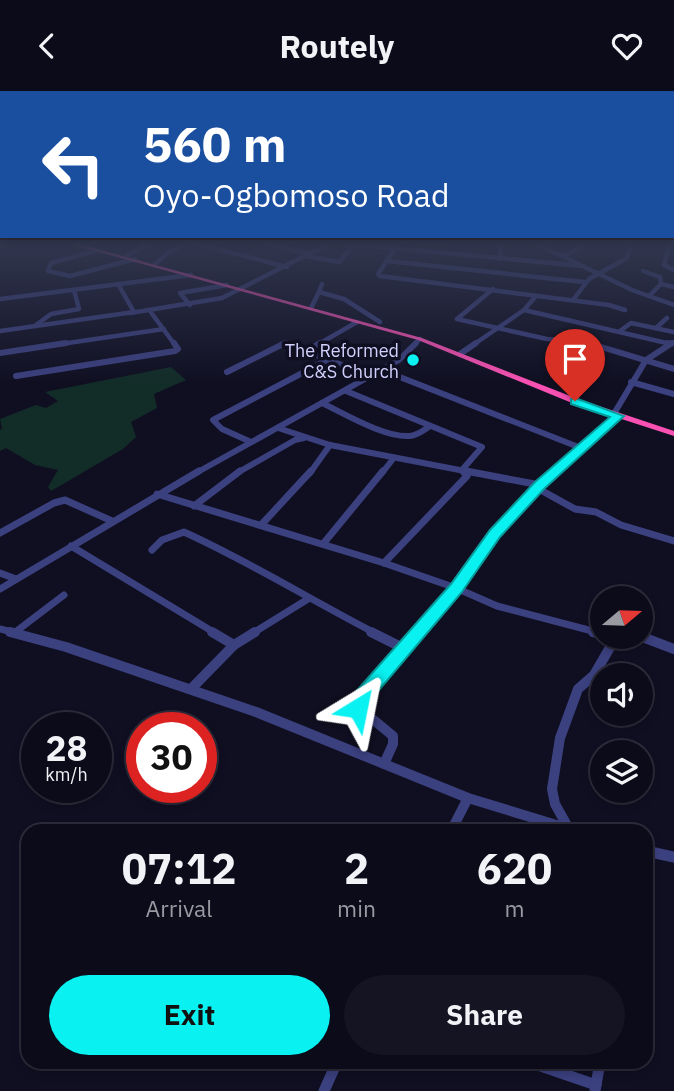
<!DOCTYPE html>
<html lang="en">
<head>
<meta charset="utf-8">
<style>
	:root { --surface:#0c0b1a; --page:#151423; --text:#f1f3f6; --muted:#9a9ba2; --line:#2c2b39; --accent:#09f1f0 }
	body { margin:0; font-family:"IBM Plex Sans",sans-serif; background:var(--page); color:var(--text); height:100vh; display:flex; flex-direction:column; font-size:26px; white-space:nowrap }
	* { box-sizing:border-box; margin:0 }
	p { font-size:23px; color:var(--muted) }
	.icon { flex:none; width:38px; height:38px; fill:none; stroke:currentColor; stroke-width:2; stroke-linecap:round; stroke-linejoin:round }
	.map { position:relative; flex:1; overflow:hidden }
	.drawer { position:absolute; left:21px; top:733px; width:632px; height:245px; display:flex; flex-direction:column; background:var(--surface); border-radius:21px; box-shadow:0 4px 10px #0003,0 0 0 2px var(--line) }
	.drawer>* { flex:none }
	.hud { position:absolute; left:0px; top:0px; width:676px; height:147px; box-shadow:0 4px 10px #0003,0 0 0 2px var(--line); background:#1a4fa0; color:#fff; overflow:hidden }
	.needle { width:46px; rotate:71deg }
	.fabs { position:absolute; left:590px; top:495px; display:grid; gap:14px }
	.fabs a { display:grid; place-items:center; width:63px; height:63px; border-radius:50%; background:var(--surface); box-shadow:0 4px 10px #0003,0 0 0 2px var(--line); font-size:35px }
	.speed { position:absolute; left:21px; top:621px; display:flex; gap:14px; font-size:35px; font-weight:700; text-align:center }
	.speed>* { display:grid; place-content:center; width:91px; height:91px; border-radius:50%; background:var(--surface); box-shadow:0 4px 10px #0003,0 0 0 2px var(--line); line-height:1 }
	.speed small { font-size:18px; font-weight:400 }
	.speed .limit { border:10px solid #d22; background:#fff; color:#111 }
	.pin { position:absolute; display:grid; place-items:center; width:60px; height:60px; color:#fff; margin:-72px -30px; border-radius:50% 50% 50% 0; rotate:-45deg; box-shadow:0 0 7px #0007 }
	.pin .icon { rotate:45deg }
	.me { position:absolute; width:77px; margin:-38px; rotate:35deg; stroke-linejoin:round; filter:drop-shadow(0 0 5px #0008) }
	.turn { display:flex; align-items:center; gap:24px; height:147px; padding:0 28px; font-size:32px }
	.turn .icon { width:91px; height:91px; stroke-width:2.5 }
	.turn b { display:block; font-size:49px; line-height:60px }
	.eta { display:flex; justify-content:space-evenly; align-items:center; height:119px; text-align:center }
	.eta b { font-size:42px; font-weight:800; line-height:49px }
	.primary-button { display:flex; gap:14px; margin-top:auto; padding:14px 28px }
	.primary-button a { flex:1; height:80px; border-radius:42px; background:var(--accent); color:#111; font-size:28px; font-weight:800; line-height:80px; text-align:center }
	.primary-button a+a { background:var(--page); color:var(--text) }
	header { display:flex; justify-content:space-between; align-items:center; height:91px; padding:0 28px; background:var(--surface); font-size:32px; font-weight:800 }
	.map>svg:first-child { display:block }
	.green { fill:#122c28 }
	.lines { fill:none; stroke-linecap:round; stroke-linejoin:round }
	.minor-far4 { stroke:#3b407f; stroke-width:4.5 }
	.minor-far3 { stroke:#3b407f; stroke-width:6 }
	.minor-far2 { stroke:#3b407f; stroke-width:7 }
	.minor-far1 { stroke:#3b407f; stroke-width:10 }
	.minor { stroke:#3b407f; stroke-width:11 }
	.highway { fill:#f851b3; fill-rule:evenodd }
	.route { fill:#09f1f0; stroke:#069d9c; stroke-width:2 }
	.poi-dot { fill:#09f1f0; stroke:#100f22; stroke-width:2.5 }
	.labels { text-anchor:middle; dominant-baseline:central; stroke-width:7; stroke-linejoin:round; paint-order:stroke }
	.far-poi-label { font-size:18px; fill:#d2d1fd; stroke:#100f22; text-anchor:end }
</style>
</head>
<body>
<header><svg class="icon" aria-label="back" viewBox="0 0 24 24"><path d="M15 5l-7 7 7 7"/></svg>Routely<svg class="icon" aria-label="heart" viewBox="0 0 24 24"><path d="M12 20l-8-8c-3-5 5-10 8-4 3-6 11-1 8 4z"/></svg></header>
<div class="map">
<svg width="674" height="1000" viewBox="0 0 674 1000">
	<rect width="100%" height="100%" fill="#100f22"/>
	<path class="green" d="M 171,276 L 186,289 L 154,303 L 157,317 L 131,331 L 136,346 L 123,358 L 51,400 L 48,396 L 58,379 L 35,374 L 6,357 L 0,360 L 0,339 L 2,338 L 0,328 L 36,314 L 46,317 L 58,310 L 45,301 Z"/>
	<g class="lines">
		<g class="minor-far4">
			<path d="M 194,152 L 287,176"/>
			<path d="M 266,152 L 309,163"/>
			<path d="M 341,152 L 583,175"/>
			<path d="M 412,152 L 449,152"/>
			<path d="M 535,152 L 632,199 L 674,214"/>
			<path d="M 670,152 L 664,174 L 674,179"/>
			<path d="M 98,159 L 51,172 L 48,180 L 70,185 L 135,168"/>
			<path d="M 394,159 L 378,183 L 380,185 L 609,214 L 625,219"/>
			<path d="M 126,165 L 150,152"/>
			<path d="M 306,165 L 339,171 L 354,154"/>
			<path d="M 564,165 L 582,156 L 584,152"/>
			<path d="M 500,168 L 501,152"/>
			<path d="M 387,170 L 584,191"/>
			<path d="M 154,174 L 169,161 L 190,152"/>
			<path d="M 643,180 L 660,186 L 661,193 L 649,205"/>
			<path d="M 322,193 L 319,201 L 344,208 L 380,231"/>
			<path d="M 661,193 L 674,196"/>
			<path d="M 493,198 L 457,228 L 547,248 L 580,250 L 594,254"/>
			<path d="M 0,208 L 191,184"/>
			<path d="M 573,209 L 589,188 L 627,167 L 632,152"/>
			<path d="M 190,214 L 180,202 L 227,194"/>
			<path d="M 311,217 L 319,201"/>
			<path d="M 524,219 L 671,253"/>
			<path d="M 150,220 L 175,254"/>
			<path d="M 130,222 L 222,207 L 330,152"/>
			<path d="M 36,234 L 51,223 L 79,218 L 74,199"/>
			<path d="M 656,237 L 667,227"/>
			<path d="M 0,240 L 134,221 L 118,193"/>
			<path d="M 620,240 L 631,232 L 674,241"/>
			<path d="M 54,254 L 164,238"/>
			<path d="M 282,254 L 291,254"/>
			<path d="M 317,254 L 357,231"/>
			<path d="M 414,254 L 420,248"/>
			<path d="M 473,254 L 524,219 L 536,205"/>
			<path d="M 669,254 L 674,251"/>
		</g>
		<g class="minor-far3">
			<path d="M 287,252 L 359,281 L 387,281 L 581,357"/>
			<path d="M 588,252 L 674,278"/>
			<path d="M 668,252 L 671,253"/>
			<path d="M 307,260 L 320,252"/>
			<path d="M 0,262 L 66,252"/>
			<path d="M 460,263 L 476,252"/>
			<path d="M 227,281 L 285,252"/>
			<path d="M 16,285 L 175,260 L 178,258 L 174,252"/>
			<path d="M 631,291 L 674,303"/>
			<path d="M 346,300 L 482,356 L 462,379 L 464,382"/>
			<path d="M 322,312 C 345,323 385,347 410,345 C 418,344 424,339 430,335"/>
			<path d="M 278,337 L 330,354 L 475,382"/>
			<path d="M 251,351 L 222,338 L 213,329 L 327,269"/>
			<path d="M 196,382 L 399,269 L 416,252"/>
			<path d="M 237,382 L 295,349 L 304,347"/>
			<path d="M 310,382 L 330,354"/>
			<path d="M 382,382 L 393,368"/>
			<path d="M 554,382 L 618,325 L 615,321 L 646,269 L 672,252"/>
		</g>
		<g class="minor-far2">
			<path d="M 466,380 L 540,394"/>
			<path d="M 537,397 L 575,418 L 596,421 L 621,434 L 674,450"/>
			<path d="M 157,403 L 384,472 L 456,497 L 497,515 L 600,542"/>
			<path d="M 194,415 L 240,380"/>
			<path d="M 262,433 L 311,380"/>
			<path d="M 0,442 L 54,412 L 65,409 L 112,430"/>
			<path d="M 323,453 L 383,380"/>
			<path d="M 71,455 L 215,542"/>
			<path d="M 152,459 L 162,449 L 184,441 C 250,471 311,509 375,542"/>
			<path d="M 384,472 L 467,385 L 463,380"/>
			<path d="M 0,482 L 16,488"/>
			<path d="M 0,498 L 199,380"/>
			<path d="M 0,538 L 16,542"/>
			<path d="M 14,542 L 64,504"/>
			<path d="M 253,542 L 308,508"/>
			<path d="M 417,542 C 464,488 502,428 556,380"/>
		</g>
		<g class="minor-far1">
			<path d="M 10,541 L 66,556 L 256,621 L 468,707 L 576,740"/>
			<path d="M 212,541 L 234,554"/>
			<path d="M 371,541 L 405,558"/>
			<path d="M 593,541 L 602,543"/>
			<path d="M 640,545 L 674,558"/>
			<path d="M 191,598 L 234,554 L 255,541"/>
			<path d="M 384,673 L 393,653 L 393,645 L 358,616 L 359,610 L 418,541"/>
			<path d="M 569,738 L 555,713 L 552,698 L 560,647 L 578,598 L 594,584 L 616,546"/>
			<path d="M 451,740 L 468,707"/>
		</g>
		<g class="minor">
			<path d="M 646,760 L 674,766"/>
			<path d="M 529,971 L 596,994"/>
			<path d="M 324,1000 L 337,971"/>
			<path d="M 595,1000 L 600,971"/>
		</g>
		<path class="highway" d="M 66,152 L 75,152 L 422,247 L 578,308 L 674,340 L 674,345 L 572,312 L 418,249 Z"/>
	</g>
	<linearGradient id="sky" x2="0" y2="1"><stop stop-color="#090813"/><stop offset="0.52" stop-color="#31374f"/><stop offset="1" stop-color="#31374f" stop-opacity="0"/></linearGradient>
	<rect width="674" height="292" fill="url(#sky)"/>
	<path class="route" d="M 575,307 L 624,325 L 545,397 L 500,446 L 462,501 L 368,612 L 365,622 L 352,622 L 349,617 L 352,605 L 451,493 L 490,439 L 535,391 L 610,326 L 571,313 L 571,308 Z"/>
	<circle class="poi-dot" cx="413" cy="269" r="7"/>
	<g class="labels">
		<g class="far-poi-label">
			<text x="399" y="259">The Reformed<tspan x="399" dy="21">C&amp;S Church</tspan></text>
		</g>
	</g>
</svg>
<div class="fabs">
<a><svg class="needle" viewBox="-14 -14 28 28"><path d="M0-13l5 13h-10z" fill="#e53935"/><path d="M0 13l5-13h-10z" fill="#9a9ba2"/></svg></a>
<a><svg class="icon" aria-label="sound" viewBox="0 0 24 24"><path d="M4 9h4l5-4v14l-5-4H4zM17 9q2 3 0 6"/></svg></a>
<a><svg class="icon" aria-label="layers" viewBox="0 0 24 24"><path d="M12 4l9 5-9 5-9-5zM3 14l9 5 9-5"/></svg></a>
</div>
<div class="speed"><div>28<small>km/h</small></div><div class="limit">30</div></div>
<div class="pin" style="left:575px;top:310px;background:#d93025"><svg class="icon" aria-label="arrive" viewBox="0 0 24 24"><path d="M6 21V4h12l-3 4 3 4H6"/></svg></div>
<svg class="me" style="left:358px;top:617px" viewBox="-20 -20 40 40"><path d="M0-17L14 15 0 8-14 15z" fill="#09f1f0" stroke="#fff" stroke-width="4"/></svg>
<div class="hud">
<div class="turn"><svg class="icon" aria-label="left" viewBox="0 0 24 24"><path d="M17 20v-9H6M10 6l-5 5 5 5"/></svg><div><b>560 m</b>Oyo-Ogbomoso Road</div></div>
</div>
<section class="drawer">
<div class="eta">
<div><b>07:12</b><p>Arrival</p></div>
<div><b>2</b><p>min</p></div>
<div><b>620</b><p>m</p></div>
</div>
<div class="primary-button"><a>Exit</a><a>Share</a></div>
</section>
</div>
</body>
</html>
